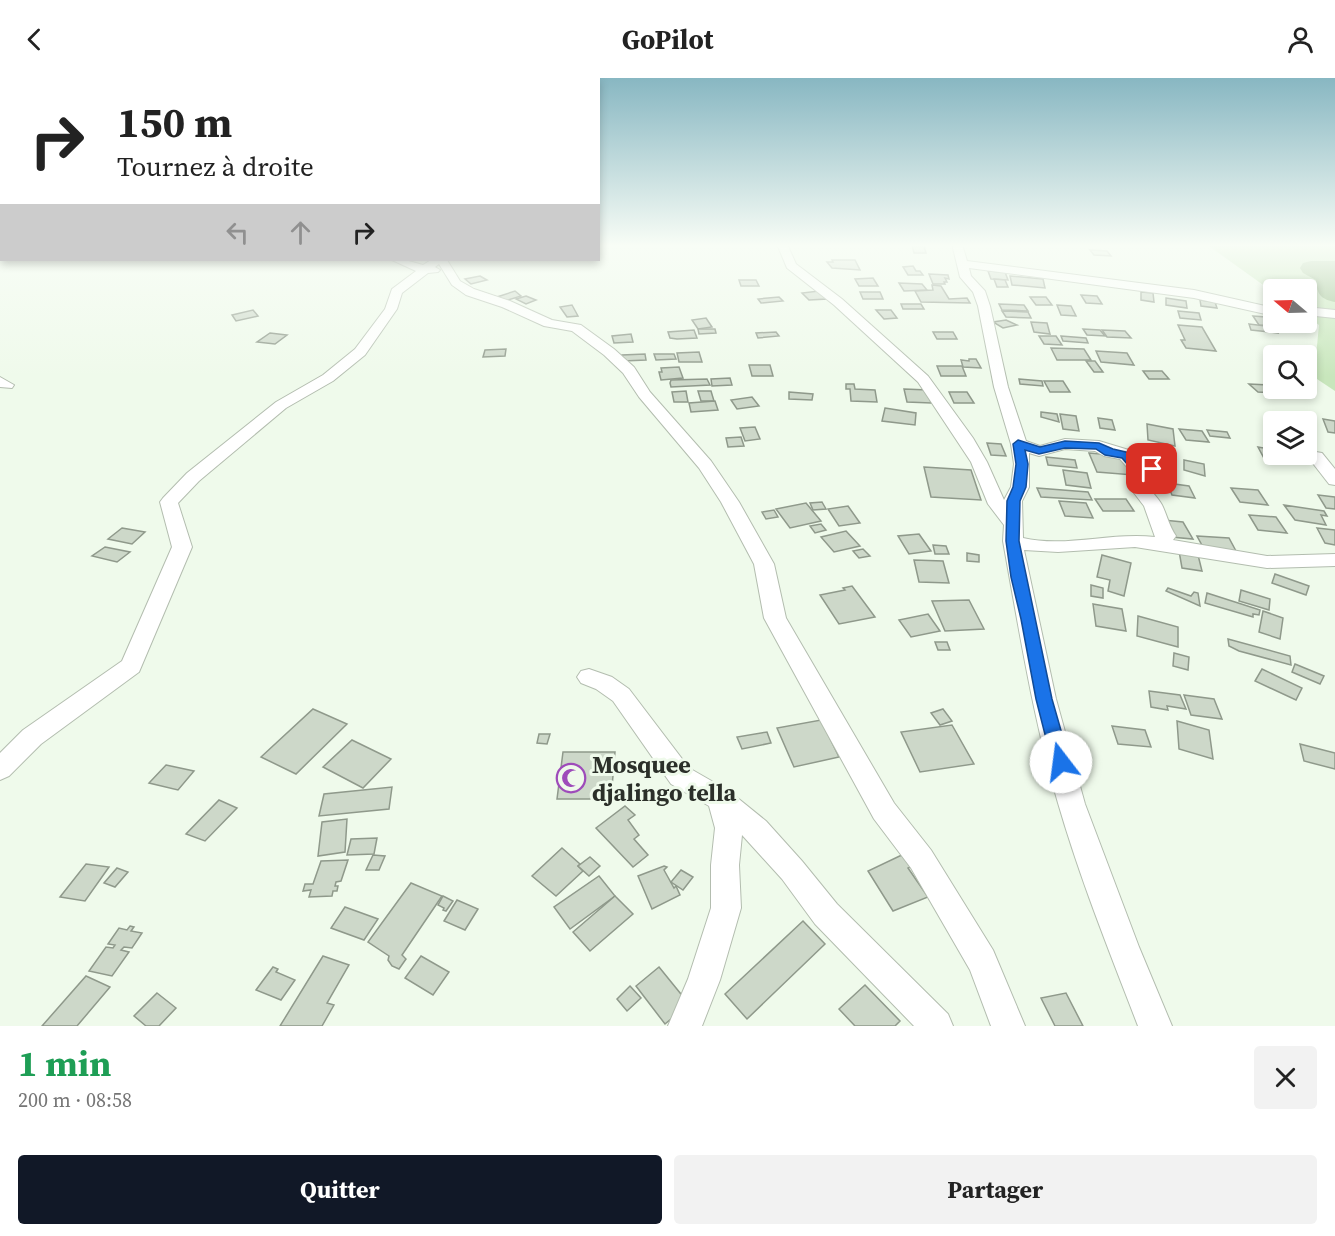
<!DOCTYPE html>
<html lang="fr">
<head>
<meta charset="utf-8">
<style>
	:root { --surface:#fff; --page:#f2f2f2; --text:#222; --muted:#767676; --accent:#111827 }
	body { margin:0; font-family:"Source Serif 4",serif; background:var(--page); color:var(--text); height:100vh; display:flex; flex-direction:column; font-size:22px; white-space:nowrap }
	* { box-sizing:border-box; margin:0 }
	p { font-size:20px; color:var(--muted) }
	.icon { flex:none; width:33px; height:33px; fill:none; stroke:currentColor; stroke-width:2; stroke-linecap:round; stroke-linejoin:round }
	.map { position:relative; height:948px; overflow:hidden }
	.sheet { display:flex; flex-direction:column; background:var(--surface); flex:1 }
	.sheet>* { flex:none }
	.top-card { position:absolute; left:0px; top:0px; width:600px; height:183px; box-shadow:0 3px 9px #0003; background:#fff; color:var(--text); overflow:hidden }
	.needle { width:39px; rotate:289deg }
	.buttons { position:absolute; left:1263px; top:201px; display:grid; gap:12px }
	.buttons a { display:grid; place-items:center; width:54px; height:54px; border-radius:6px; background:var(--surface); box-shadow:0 3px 9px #0003; font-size:30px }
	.pin { position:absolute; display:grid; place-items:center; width:51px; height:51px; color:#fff; margin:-26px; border-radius:12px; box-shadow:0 3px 9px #0006 }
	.me { position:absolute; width:66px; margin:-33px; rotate:345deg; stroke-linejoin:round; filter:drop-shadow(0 0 4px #0008) }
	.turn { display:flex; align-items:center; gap:21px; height:126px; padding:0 18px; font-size:27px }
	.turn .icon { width:78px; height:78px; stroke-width:2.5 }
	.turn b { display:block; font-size:42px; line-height:51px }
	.lanes { display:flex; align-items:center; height:57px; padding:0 18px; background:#0003; justify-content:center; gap:30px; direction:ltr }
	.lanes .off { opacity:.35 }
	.round { display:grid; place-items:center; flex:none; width:63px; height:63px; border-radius:6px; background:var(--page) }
	.headline { display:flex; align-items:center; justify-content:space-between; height:102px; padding:0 18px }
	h1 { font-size:36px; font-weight:700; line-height:45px; color:#1e9e55 }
	.primary-button { display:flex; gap:12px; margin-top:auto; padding:12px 18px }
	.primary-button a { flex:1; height:69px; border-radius:6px; background:var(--accent); color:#fff; font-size:24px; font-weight:700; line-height:69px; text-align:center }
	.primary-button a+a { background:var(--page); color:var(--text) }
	header { display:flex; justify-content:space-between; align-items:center; height:78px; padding:0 18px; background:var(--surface); font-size:27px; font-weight:700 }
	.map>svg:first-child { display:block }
	.green { fill:#c8e6bc }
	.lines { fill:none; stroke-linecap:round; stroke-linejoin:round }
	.river { fill:#98bb8a; fill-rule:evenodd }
	.building { fill:#cdd8c9; stroke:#8f998b; stroke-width:1.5 }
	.street-casing { stroke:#b3bdaf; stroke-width:2 }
	.street { fill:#fff; fill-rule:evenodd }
	.route { fill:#1a73e8; stroke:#114b97; stroke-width:1.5 }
	.labels { text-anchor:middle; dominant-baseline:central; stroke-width:6; stroke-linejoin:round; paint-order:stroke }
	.near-poi-label { font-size:24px; font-weight:bold; fill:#2b2f29; stroke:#effaeb; text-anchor:start }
</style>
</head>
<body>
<header><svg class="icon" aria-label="back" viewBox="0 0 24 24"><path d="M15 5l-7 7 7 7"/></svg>GoPilot<svg class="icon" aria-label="person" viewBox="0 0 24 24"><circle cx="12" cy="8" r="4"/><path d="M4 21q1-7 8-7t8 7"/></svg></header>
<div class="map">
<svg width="1335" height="948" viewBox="0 0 1335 948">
	<rect width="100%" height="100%" fill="#effaeb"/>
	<path class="green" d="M 1206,166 L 1335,166 L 1335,313 L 1314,299 L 1319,247 L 1307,238 L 1306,212 L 1274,212 L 1273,214 Z"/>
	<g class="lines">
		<path class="river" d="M 1311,183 L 1335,183 L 1335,224 C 1321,221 1317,217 1316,202 L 1303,195 L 1300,190 L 1303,185 Z"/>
	</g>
	<g class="building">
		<path d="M 912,167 L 924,168 L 926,175 L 914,175 Z"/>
		<path d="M 1090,172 L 1107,173 L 1111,178 L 1094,177 Z"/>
		<path d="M 832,182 L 855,182 L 860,192 L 832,190 L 827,184 L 833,184 Z"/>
		<path d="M 913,188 L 916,193 L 920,193 L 923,197 L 908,197 L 903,189 Z"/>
		<path d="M 988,193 L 1005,194 L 1008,202 L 991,201 Z"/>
		<path d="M 929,196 L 948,197 L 949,201 L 945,200 L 947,204 L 944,204 L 945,206 L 933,206 Z"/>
		<path d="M 480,198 L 487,202 L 471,206 L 465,201 Z"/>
		<path d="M 1010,198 L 1043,201 L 1045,210 L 1012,207 Z"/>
		<path d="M 873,200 L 878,208 L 859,208 L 855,201 Z"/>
		<path d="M 994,201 L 1005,202 L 1008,209 L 997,209 Z"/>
		<path d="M 739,202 L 756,202 L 759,208 L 741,208 Z"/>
		<path d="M 899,205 L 922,206 L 927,212 L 904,213 Z"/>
		<path d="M 932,207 L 941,208 L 949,221 L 967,220 L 970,225 L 921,224 L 915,213 L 933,212 Z"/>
		<path d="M 515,213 L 521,218 L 505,223 L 497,219 Z"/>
		<path d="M 819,213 L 827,221 L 809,222 L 802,215 Z"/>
		<path d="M 860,214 L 880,214 L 883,221 L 863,221 Z"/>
		<path d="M 1141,214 L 1153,215 L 1154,224 L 1141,222 Z"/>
		<path d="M 1081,217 L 1097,218 L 1102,226 L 1086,225 Z"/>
		<path d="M 526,218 L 536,222 L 526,226 L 516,221 Z"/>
		<path d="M 779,219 L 783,223 L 761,225 L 758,221 Z"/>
		<path d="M 1030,219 L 1046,219 L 1052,227 L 1036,227 Z"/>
		<path d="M 1166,220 L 1186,223 L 1187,230 L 1166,227 Z"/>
		<path d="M 1200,222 L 1215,224 L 1217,230 L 1201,228 Z"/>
		<path d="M 901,226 L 921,226 L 924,231 L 903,231 Z"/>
		<path d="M 999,226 L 1024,227 L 1028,233 L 1002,232 Z"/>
		<path d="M 572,227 L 578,238 L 567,239 L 560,229 Z"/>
		<path d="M 1057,227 L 1071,228 L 1076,238 L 1061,237 Z"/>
		<path d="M 253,232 L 258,238 L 236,243 L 232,237 Z"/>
		<path d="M 876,232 L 891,232 L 897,240 L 884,241 Z"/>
		<path d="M 1002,233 L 1028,234 L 1031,240 L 1006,239 Z"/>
		<path d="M 1178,233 L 1199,235 L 1201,242 L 1180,240 Z"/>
		<path d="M 1253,238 L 1266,239 L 1272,248 L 1259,247 Z"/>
		<path d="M 706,240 L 712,249 L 698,251 L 692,242 Z"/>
		<path d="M 1006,242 L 1017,247 L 1003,250 L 993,244 Z"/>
		<path d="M 1031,244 L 1047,245 L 1050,256 L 1034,254 Z"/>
		<path d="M 1249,246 L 1275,249 L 1278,255 L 1251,252 Z"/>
		<path d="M 1178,247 L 1202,249 L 1216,273 L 1186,270 L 1181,262 L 1185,262 Z"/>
		<path d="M 698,251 L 715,251 L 716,255 L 699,256 Z"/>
		<path d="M 1083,251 L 1100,252 L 1105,258 L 1087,257 Z"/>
		<path d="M 694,252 L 697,260 L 677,261 L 670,260 L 668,254 Z"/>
		<path d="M 1102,252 L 1125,253 L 1131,260 L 1107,259 Z"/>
		<path d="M 776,254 L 779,258 L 758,260 L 756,255 Z"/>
		<path d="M 933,254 L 953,254 L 957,261 L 937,261 Z"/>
		<path d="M 270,255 L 287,257 L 275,266 L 257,264 Z"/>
		<path d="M 631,256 L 633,264 L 614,265 L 612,258 Z"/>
		<path d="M 1039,258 L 1056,258 L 1062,267 L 1044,266 Z"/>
		<path d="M 1061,258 L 1086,260 L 1088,265 L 1063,263 Z"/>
		<path d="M 1051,270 L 1084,271 L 1091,282 L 1057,282 Z"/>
		<path d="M 506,271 L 505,278 L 483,279 L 485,272 Z"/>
		<path d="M 1096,273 L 1127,275 L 1134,287 L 1101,284 Z"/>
		<path d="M 699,274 L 702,284 L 679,284 L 677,275 Z"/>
		<path d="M 645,276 L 646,282 L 623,283 L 622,277 Z"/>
		<path d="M 654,276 L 674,276 L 676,281 L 656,282 Z"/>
		<path d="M 969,281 L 976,281 L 981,290 L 963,289 L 961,282 L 969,283 Z"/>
		<path d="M 1086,283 L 1095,283 L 1103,294 L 1094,294 Z"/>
		<path d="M 749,287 L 770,287 L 773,298 L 752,298 Z"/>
		<path d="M 937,288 L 962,288 L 966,298 L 941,298 Z"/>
		<path d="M 679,289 L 683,300 L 661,302 L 659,294 L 662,294 L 661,290 Z"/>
		<path d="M 1143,293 L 1162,293 L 1169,301 L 1149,301 Z"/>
		<path d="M 730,300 L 732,307 L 712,308 L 711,301 Z"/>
		<path d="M 707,301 L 710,307 L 671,309 L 670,305 L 671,302 Z"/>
		<path d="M 1019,301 L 1042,303 L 1043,308 L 1020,306 Z"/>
		<path d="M 1044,303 L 1063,303 L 1070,314 L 1050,314 Z"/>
		<path d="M 846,306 L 854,306 L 855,311 L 875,312 L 877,324 L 851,323 L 850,311 L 846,311 Z"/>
		<path d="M 1249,306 L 1269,307 L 1278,315 L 1258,314 Z"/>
		<path d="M 904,311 L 928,312 L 931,325 L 907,324 Z"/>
		<path d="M 686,313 L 688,324 L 674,324 L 672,314 Z"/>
		<path d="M 698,313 L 711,313 L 714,323 L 701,323 Z"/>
		<path d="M 789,314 L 813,316 L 812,322 L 789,321 Z"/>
		<path d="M 949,314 L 967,314 L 974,325 L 954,325 Z"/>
		<path d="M 752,319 L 759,328 L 737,331 L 731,322 Z"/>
		<path d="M 715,323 L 718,332 L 691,334 L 689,325 Z"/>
		<path d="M 885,330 L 916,335 L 915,347 L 882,343 Z"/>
		<path d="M 1041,334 L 1057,336 L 1059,344 L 1041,339 Z"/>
		<path d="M 1060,336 L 1076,338 L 1079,353 L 1063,351 Z"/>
		<path d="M 1098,340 L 1112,342 L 1115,352 L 1100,350 Z"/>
		<path d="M 1323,341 L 1335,343 L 1335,355 L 1328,354 Z"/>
		<path d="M 1147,346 L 1173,351 L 1175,368 L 1148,362 Z"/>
		<path d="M 755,349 L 760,361 L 745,363 L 740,350 Z"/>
		<path d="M 1179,351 L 1202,353 L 1209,364 L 1186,362 Z"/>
		<path d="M 1207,352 L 1227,354 L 1230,360 L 1210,358 Z"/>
		<path d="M 741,359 L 744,368 L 728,369 L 726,360 Z"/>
		<path d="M 987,365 L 1001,366 L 1006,378 L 991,377 Z"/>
		<path d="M 1267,368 L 1274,369 L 1274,376 L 1285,376 L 1290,386 L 1265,382 L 1258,369 L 1269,371 Z"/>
		<path d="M 1089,375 L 1124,378 L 1133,397 L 1097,394 Z"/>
		<path d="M 1046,379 L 1075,382 L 1077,390 L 1048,387 Z"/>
		<path d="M 1184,382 L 1204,386 L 1205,398 L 1184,392 Z"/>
		<path d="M 924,389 L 971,392 L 981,422 L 931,419 Z"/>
		<path d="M 1063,392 L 1087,395 L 1091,410 L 1066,407 Z"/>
		<path d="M 1167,405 L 1189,408 L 1195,420 L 1172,417 Z"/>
		<path d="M 1037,410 L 1088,414 L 1092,422 L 1041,419 Z"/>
		<path d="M 1231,410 L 1258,412 L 1268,427 L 1240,424 Z"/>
		<path d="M 1318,417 L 1335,419 L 1335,431 L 1326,430 Z"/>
		<path d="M 1095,421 L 1126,421 L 1134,433 L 1103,433 Z"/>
		<path d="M 1059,423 L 1086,425 L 1093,440 L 1065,438 Z"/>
		<path d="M 822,424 L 826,431 L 813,432 L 810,425 Z"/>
		<path d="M 806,425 L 821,443 L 790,450 L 776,431 Z"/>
		<path d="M 1284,427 L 1324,433 L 1327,438 L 1321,437 L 1326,447 L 1295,442 Z"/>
		<path d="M 848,428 L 860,445 L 839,448 L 828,431 Z"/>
		<path d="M 774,432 L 778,439 L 766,441 L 762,434 Z"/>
		<path d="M 1249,437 L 1276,439 L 1287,455 L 1258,452 Z"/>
		<path d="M 1163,442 L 1183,444 L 1193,461 L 1171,459 Z"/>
		<path d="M 821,446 L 826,452 L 815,455 L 810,448 Z"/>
		<path d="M 122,450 L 145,454 L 132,466 L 108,461 Z"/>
		<path d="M 1317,450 L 1335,452 L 1335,467 L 1325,465 Z"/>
		<path d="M 846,453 L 860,468 L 834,474 L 821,459 Z"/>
		<path d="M 919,456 L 931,473 L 909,476 L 898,458 Z"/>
		<path d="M 1197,458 L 1229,460 L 1236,473 L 1203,469 Z"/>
		<path d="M 933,467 L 946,468 L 949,476 L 935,476 Z"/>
		<path d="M 105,469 L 130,474 L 117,484 L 92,478 Z"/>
		<path d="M 863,471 L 870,478 L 859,480 L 853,473 Z"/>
		<path d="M 1179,473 L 1198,477 L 1202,493 L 1182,490 Z"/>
		<path d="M 967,475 L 979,477 L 979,484 L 967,483 Z"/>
		<path d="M 1102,477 L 1131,485 L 1124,518 L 1108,513 L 1110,502 L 1097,499 Z"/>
		<path d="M 914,482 L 943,483 L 949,505 L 919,504 Z"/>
		<path d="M 1275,496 L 1309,508 L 1306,517 L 1272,505 Z"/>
		<path d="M 1091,507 L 1103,510 L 1103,520 L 1091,518 Z"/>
		<path d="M 852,508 L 875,539 L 839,546 L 820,517 L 845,512 L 843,510 Z"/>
		<path d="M 1168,510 L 1191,518 L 1194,514 L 1198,515 L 1200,528 L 1166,513 Z"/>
		<path d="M 1241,512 L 1270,521 L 1269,532 L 1239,523 Z"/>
		<path d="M 1207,515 L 1260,532 L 1259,537 L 1253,536 L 1253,539 L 1205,525 Z"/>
		<path d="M 969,522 L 984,551 L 945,553 L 932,523 Z"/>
		<path d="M 1093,526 L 1122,531 L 1126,553 L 1096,548 Z"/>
		<path d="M 1263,533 L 1283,540 L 1280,561 L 1259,554 Z"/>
		<path d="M 928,536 L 940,553 L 911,559 L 899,542 Z"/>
		<path d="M 1138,538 L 1178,549 L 1178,569 L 1137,558 Z"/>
		<path d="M 1228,561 L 1290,578 L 1291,587 L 1239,573 L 1229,568 Z"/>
		<path d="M 935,564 L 947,564 L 950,572 L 938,572 Z"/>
		<path d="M 1174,575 L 1189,579 L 1188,592 L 1173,588 Z"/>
		<path d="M 1295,586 L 1324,598 L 1320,606 L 1292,594 Z"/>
		<path d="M 1262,591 L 1302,610 L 1296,622 L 1255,603 Z"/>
		<path d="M 1149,613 L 1180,617 L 1186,631 L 1167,628 L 1168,632 L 1151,629 Z"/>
		<path d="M 1184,617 L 1214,621 L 1222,641 L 1191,637 Z"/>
		<path d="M 313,631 L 347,646 L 296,696 L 261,679 Z"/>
		<path d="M 943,631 L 952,643 L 940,647 L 931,635 Z"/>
		<path d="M 821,642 L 839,679 L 794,689 L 777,650 Z"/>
		<path d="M 1177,643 L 1209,652 L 1213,681 L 1179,671 Z"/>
		<path d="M 952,647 L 974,686 L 920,694 L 901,654 Z"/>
		<path d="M 1112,648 L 1145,652 L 1151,669 L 1118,666 Z"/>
		<path d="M 767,654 L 771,665 L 742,671 L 737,659 Z"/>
		<path d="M 539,656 L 550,656 L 547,666 L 537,665 Z"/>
		<path d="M 352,662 L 391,681 L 363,710 L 323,689 Z"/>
		<path d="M 1300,666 L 1335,675 L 1335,691 L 1304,683 Z"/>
		<path d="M 563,674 L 615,674 L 611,721 L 557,721 Z"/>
		<path d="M 166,687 L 194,693 L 178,712 L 149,705 Z"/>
		<path d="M 392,709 L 389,731 L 319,738 L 324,716 Z"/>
		<path d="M 219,722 L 237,730 L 205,763 L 186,756 Z"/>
		<path d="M 625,728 L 635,737 L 628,742 L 639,757 L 634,761 L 648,777 L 633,789 L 596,750 Z"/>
		<path d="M 347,741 L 345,774 L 318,778 L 322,744 Z"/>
		<path d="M 377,760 L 374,776 L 347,777 L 351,761 Z"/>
		<path d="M 562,770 L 580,786 L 578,788 L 583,793 L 556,818 L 532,798 Z"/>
		<path d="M 906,775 L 915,787 L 908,790 L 928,819 L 893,833 L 868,793 Z"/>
		<path d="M 373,777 L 385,778 L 379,792 L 366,792 Z"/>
		<path d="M 590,779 L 600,788 L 589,798 L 578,788 Z"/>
		<path d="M 348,782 L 341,803 L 336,804 L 335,808 L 338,808 L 337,813 L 333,813 L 332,818 L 309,819 L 311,812 L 303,813 L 305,806 L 313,806 L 321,783 Z"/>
		<path d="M 86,786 L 109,789 L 85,823 L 60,819 Z"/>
		<path d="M 664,788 L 667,789 L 664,792 L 674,810 L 676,808 L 680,817 L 652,831 L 638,798 Z"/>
		<path d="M 117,790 L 128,794 L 115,809 L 104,805 Z"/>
		<path d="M 681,792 L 693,799 L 683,812 L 671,804 Z"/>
		<path d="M 599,798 L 615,818 L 570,851 L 554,829 Z"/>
		<path d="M 411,805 L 442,818 L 402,877 L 406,881 L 399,891 L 392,888 L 388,882 L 389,878 L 368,864 Z"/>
		<path d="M 443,818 L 453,823 L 446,833 L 443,832 L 444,830 L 438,827 Z"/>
		<path d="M 615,818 L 633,836 L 590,873 L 573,854 Z"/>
		<path d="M 457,822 L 478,831 L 465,852 L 444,843 Z"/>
		<path d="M 345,829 L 378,841 L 364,862 L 331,850 Z"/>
		<path d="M 803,843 L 825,866 L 747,941 L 725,916 Z"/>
		<path d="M 130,848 L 134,849 L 131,853 L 142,855 L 132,870 L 124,869 L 121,872 L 129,874 L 112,898 L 89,893 L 106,869 L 113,870 L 115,867 L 108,866 L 119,850 L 127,852 Z"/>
		<path d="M 323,878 L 349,887 L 327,925 L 334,927 L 322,948 L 280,948 Z"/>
		<path d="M 421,878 L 449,894 L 433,917 L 405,900 Z"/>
		<path d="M 273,889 L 278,891 L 276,894 L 295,902 L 281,922 L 256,912 Z"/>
		<path d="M 659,889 L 689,926 L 665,946 L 636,908 Z"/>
		<path d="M 86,898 L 110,909 L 77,948 L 42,948 Z"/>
		<path d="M 865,907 L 900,943 L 895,948 L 855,948 L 839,931 Z"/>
		<path d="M 630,908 L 641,920 L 627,933 L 617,921 Z"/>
		<path d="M 157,915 L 176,930 L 159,948 L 146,948 L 134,938 Z"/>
		<path d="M 1066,915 L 1083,948 L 1055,948 L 1041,920 Z"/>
	</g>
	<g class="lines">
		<g class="street-casing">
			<g id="street">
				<path d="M 777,166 L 787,166 L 796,186 L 842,221 L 928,298 L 973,360 L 987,384 L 1004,422 L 1011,409 L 1014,386 L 1011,366 L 994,309 L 978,228 L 973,214 L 960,199 L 952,166 L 962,166 L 967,183 L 1194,212 L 1274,230 L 1274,238 L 1194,220 L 969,190 L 971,198 L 985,213 L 990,228 L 1008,309 L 1026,363 L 1040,368 L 1065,361 L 1099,363 L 1132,373 L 1139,381 L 1158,387 L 1161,391 L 1153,400 L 1146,402 C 1149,413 1157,418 1162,427 C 1167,437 1169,448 1176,458 L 1173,462 L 1267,478 L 1335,476 L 1335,488 L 1267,490 L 1135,469 L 1058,474 L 1024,472 L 1056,621 L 1085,726 L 1139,869 L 1172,948 L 1138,948 C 1110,875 1080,801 1058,725 C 1033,640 1019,551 1003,463 L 1004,447 L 988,426 L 971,384 L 918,304 L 834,227 L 787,190 ZM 1065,371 L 1095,373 L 1104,378 L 1120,381 L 1127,389 L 1140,393 L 1128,400 L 1131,411 L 1144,428 L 1155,459 C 1111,454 1065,470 1023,460 L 1022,423 L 1029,409 L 1029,375 L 1039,378 Z"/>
				<path d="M 392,182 L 405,182 L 423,187 L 431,182 L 447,182 L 460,203 L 474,211 L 510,223 L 552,242 L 581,247 L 614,271 L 634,289 L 650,314 L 711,383 L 739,424 L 774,486 L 786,540 L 894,725 L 931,772 L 993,872 L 1025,948 L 991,948 L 970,892 L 911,790 L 874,741 L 764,540 L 754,486 L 721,424 L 699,390 L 639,319 L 623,295 L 604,277 L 572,253 L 544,248 L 502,229 L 466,217 L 452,207 L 439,186 L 435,189 L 440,192 L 438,194 L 428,195 L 402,215 L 397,231 L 365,277 L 333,303 L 286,330 L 199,403 L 178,425 L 192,469 L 139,594 L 41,666 L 9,698 L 0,702 L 0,675 L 23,652 L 122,583 L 172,469 L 160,424 L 163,420 L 187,395 L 276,324 L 323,297 L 355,271 L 385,231 L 392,211 L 416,193 Z"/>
				<path d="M 1306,229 L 1335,232 L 1335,240 L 1306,237 Z"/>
				<path d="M 0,299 L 14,307 L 12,310 L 0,309 Z"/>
				<path d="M 1316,374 L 1322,375 L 1335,391 L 1335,407 L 1329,406 L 1308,379 Z"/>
				<path d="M 589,591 L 612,599 L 629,611 L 689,690 L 729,713 L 766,743 L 802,783 L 837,826 L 948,936 L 953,948 L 914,948 L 815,846 L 782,801 L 742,757 L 739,787 L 741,830 L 720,902 L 702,948 L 668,948 L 688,901 L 711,830 L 711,787 L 715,750 L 709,728 L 671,706 L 613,623 L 596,611 L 581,605 L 577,599 L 581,593 Z"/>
			</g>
		</g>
		<use href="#street" class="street"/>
	</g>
	<linearGradient id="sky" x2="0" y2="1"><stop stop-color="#88b7c2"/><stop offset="0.56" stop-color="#f8fdf6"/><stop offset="1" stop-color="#f8fdf6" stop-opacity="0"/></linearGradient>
	<rect width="1335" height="299" fill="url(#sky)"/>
	<path class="route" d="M 1018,362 L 1040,369 L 1065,363 L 1099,365 L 1113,371 L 1130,375 L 1137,383 L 1158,391 L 1156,394 L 1152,395 L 1129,388 L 1122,380 L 1105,377 L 1096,371 L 1065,370 L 1039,376 L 1025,372 L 1028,386 L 1026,409 L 1020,423 L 1019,463 L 1052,621 L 1070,684 L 1067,689 L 1061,691 L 1054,689 L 1052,684 L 1036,621 L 1021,541 L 1011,499 L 1006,463 L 1007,423 L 1013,409 L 1016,386 L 1013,366 Z"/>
	<defs>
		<g id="mosque-ring" transform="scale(1.5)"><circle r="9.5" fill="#effaeb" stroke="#9e4bba" stroke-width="1.5"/><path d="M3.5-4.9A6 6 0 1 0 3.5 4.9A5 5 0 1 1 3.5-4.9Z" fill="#9e4bba"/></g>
	</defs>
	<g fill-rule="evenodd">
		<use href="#mosque-ring" x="571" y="700"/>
	</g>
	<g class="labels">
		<g class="near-poi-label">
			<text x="592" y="686">Mosquee<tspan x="592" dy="28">djalingo tella</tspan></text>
		</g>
	</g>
</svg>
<div class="buttons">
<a><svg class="needle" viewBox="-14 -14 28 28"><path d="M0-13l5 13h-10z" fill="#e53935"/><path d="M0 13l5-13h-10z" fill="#767676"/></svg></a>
<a><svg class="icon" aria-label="search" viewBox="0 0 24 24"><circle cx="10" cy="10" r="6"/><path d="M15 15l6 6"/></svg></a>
<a><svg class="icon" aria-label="layers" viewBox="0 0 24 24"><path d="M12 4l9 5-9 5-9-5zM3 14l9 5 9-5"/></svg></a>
</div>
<div class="pin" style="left:1152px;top:391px;background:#d93025"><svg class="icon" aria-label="arrive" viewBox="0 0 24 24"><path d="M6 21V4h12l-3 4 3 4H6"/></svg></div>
<svg class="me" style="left:1061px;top:684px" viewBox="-20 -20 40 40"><circle r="19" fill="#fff"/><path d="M0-13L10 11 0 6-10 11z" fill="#1a73e8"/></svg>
<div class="top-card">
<div class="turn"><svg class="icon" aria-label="right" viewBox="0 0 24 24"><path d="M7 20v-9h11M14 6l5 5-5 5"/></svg><div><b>150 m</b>Tournez à droite</div></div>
<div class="lanes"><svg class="icon off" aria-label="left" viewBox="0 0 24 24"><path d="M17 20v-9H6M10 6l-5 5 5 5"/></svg><svg class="icon off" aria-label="ahead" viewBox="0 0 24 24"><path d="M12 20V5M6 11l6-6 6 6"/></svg><svg class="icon" aria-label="right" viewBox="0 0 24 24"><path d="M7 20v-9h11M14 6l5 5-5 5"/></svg></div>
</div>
</div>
<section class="sheet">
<div class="headline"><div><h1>1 min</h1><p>200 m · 08:58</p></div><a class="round"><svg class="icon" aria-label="close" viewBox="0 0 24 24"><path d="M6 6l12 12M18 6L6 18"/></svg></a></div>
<div class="primary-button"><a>Quitter</a><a>Partager</a></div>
</section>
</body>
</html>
